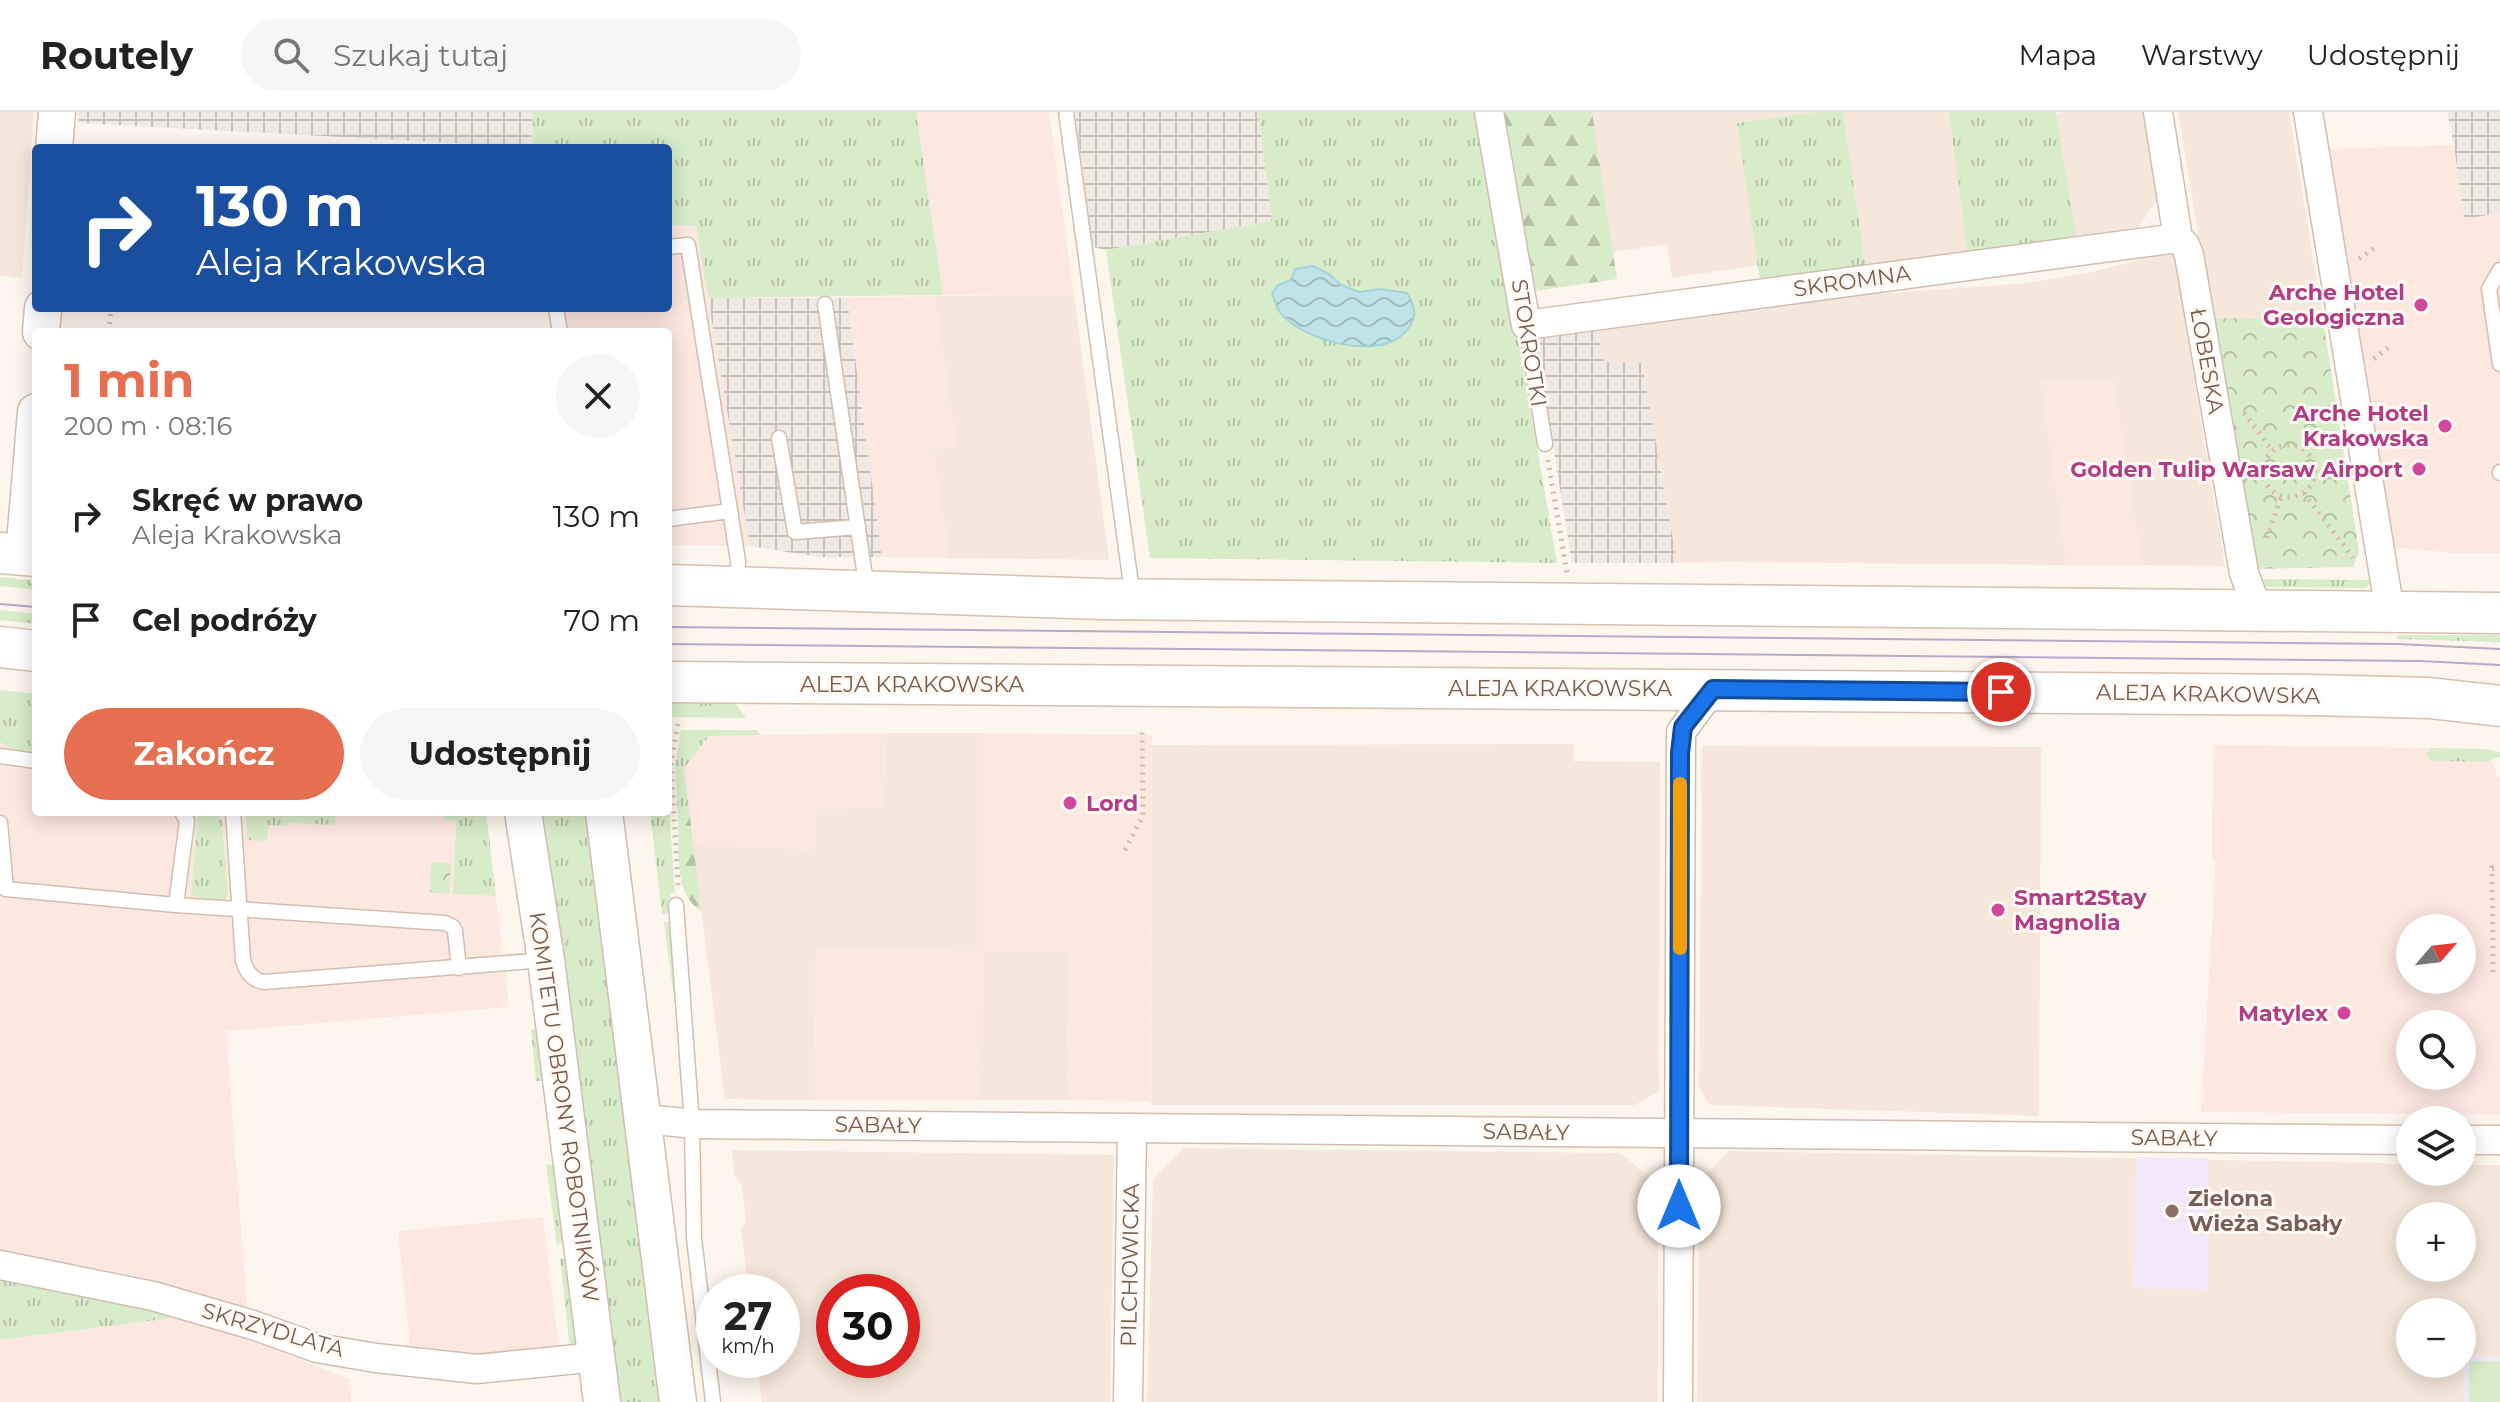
<!DOCTYPE html>
<html lang="pl">
<head>
<meta charset="utf-8">
<style>
	:root { --surface:#fff; --page:#f6f6f6; --text:#222; --muted:#767676; --line:#e0e0e0; --accent:#e76f51 }
	body { margin:0; font-family:Montserrat,sans-serif; background:var(--page); color:var(--text); height:100vh; display:flex; flex-direction:column; font-size:30px; white-space:nowrap }
	* { box-sizing:border-box; margin:0 }
	p { font-size:26px; color:var(--muted) }
	.icon { flex:none; width:44px; height:44px; fill:none; stroke:currentColor; stroke-width:2; stroke-linecap:round; stroke-linejoin:round }
	.map { position:relative; flex:1; overflow:hidden }
	.drawer { position:absolute; left:32px; top:216px; width:640px; height:488px; display:flex; flex-direction:column; background:var(--surface); border-radius:8px; box-shadow:0 4px 20px #0003 }
	.drawer>* { flex:none }
	.top-card { position:absolute; left:32px; top:32px; width:640px; height:168px; border-radius:8px; box-shadow:0 4px 20px #0003; background:#1a4fa0; color:#fff; overflow:hidden }
	.needle { width:52px; rotate:62deg }
	.buttons { position:absolute; left:2396px; top:802px; display:grid; gap:16px }
	.buttons a { display:grid; place-items:center; width:80px; height:80px; border-radius:50%; background:var(--surface); box-shadow:0 4px 20px #0003; font-size:40px }
	.speed { position:absolute; left:696px; top:1162px; display:flex; gap:16px; font-size:40px; font-weight:700; text-align:center }
	.speed>* { display:grid; place-content:center; width:104px; height:104px; border-radius:50%; background:var(--surface); box-shadow:0 4px 20px #0003; line-height:1 }
	.speed small { font-size:20px; font-weight:400 }
	.speed .limit { border:12px solid #d22; background:#fff; color:#111 }
	.pin { position:absolute; display:grid; place-items:center; width:68px; height:68px; color:#fff; margin:-34px; border:4px solid #fff; border-radius:50%; box-shadow:0 2px 8px #0007 }
	.me { position:absolute; width:88px; margin:-44px; rotate:0deg; stroke-linejoin:round; filter:drop-shadow(0 0 6px #0008) }
	.turn { display:flex; align-items:center; gap:28px; height:168px; padding:0 32px; font-size:36px }
	.turn .icon { width:104px; height:104px; stroke-width:2.5 }
	.turn b { display:block; font-size:56px; line-height:68px }
	.round { display:grid; place-items:center; flex:none; width:84px; height:84px; border-radius:42px; background:var(--page) }
	.overview { display:flex; align-items:center; justify-content:space-between; height:136px; padding:0 32px }
	h1 { font-size:48px; font-weight:700; line-height:60px; color:var(--accent) }
	.button { display:flex; gap:16px; margin-top:auto; padding:16px 32px }
	.button a { flex:1; height:92px; border-radius:48px; background:var(--accent); color:#fff; font-size:32px; font-weight:700; line-height:92px; text-align:center }
	.button a+a { background:var(--page); color:var(--text) }
	ul { padding:0; list-style:none }
	li { display:flex; align-items:center; gap:24px; height:104px; padding:0 32px }
	li div { flex:1 }
	li b { display:block; font-size:30px }
	li em { font-style:normal }
	header { display:flex; align-items:center; gap:48px; box-sizing:border-box; height:112px; padding:0 40px; background:var(--surface); border-bottom:2px solid var(--line) }
	header strong { font-size:38px }
	nav { display:flex; gap:44px; margin-inline-start:auto; font-size:28px }
	.search { width:560px; height:72px; background:var(--page); display:flex; align-items:center; gap:20px; box-sizing:border-box; padding:0 28px; border-radius:44px; color:var(--muted); font-size:30px }
	.map>svg:first-child { display:block }
	.residential { fill:#f5e8da; fill-rule:evenodd }
	.commercial { fill:#fde8e0; fill-rule:evenodd }
	.industrial { fill:url(#industrial-grid) }
	.education { fill:#f3e8fa }
	.grass { fill:url(#grass-tufts) }
	.forest { fill:url(#forest-firs) }
	.park { fill:url(#park-crowns) }
	.pitch { fill:#d8ecc9 }
	.water { fill:url(#water-waves); stroke:#a5d3da; stroke-width:2 }
	.lines { fill:none; stroke-linecap:round; stroke-linejoin:round }
	.service-casing { stroke:#d1beb0; stroke-width:17 }
	.minor-casing { stroke:#d1beb0; stroke-width:31 }
	.tertiary-casing { stroke:#d1beb0; stroke-width:39 }
	.secondary-casing { stroke:#d6c0b0; stroke-width:43 }
	.path { stroke:#d9b8a5; stroke-width:5; stroke-dasharray:2 6; stroke-linecap:butt }
	.service { stroke:#fff; stroke-width:14 }
	.minor { stroke:#fff; stroke-width:28 }
	.tertiary { stroke:#fff; stroke-width:36 }
	.secondary { stroke:#fff; stroke-width:40 }
	.tram { stroke:#b9a8c9; stroke-width:2 }
	.route-casing { stroke:#114b97; stroke-width:20 }
	.route { stroke:#1a73e8; stroke-width:14 }
	.slow { stroke:#f59e0b; stroke-width:14 }
	.hotel-dot { fill:#d1479c; stroke:#fffaf3; stroke-width:3 }
	.education-dot { fill:#8d6e63; stroke:#fffaf3; stroke-width:3 }
	.labels { text-anchor:middle; dominant-baseline:central; stroke-width:6; stroke-linejoin:round; paint-order:stroke }
	.street-label { font-size:22px; fill:#7a5c4d; stroke:#fffaf3 }
	.hotel-label { font-size:22px; font-weight:bold; fill:#b23c85; stroke:#fffaf3; text-anchor:end }
	.education-label { font-size:22px; font-weight:bold; fill:#785e54; stroke:#fffaf3; text-anchor:start }
</style>
</head>
<body>
<header>
<strong>Routely</strong>
<div class="search"><svg class="icon" aria-label="search" viewBox="0 0 24 24"><circle cx="10" cy="10" r="6"/><path d="M15 15l6 6"/></svg>Szukaj tutaj</div>
<nav><a>Mapa</a><a>Warstwy</a><a>Udostępnij</a></nav>
</header>
<div class="map">
<svg width="2500" height="1290" viewBox="0 0 2500 1290">
	<defs>
		<pattern id="industrial-grid" width="8" height="8" patternUnits="userSpaceOnUse" patternTransform="scale(2)"><rect width="8" height="8" fill="#efe9e4"/><path d="M0 4h8M4 0v8" fill="none" stroke="#c7c0bb"/></pattern>
		<pattern id="grass-tufts" width="24" height="20" patternUnits="userSpaceOnUse" patternTransform="scale(2)"><rect width="24" height="20" fill="#d8ecc9"/><path d="M3 7l-1-3M5 7V3M7 7l1-3M15 17l-1-3M17 17v-4M19 17l1-3" fill="none" stroke="#b4c2a5"/></pattern>
		<pattern id="forest-firs" width="22" height="20" patternUnits="userSpaceOnUse" patternTransform="scale(2)"><rect width="22" height="20" fill="#d8ecc9"/><path d="M5 1l3.5 6h-7zM16 11l3.5 6h-7z" fill="#b4c2a5"/></pattern>
		<pattern id="park-crowns" width="20" height="18" patternUnits="userSpaceOnUse" patternTransform="scale(2)"><rect width="20" height="18" fill="#d8ecc9"/><path d="M2 6a3 3 0 1 1 6 0M12 15a3 3 0 1 1 6 0" fill="none" stroke="#b4c2a5"/></pattern>
		<pattern id="water-waves" width="16" height="10" patternUnits="userSpaceOnUse" patternTransform="scale(2)"><rect width="16" height="10" fill="#bfe3e8"/><path d="M0 5q4-4 8 0t8 0" fill="none" stroke="#a0bbbe"/></pattern>
	</defs>
	<rect width="100%" height="100%" fill="#fdf6ec"/>
	<g class="residential">
		<path d="M 0,0 L 34,0 L 22,166 L 0,164 Z"/>
		<path d="M 1592,0 L 1816,0 L 1738,11 L 1758,153 L 1672,166 L 1667,132 L 1613,140 Z"/>
		<path d="M 1843,0 L 1949,0 L 1968,146 L 1866,157 Z"/>
		<path d="M 2065,0 L 2147,0 L 2161,82 L 2137,117 L 2076,126 L 2056,1 Z"/>
		<path d="M 2178,0 L 2289,0 L 2323,207 L 2212,206 Z"/>
		<path d="M 2173,139 L 2225,454 L 2141,453 L 2114,269 L 2041,269 L 2067,453 L 1726,450 L 1677,451 L 1642,251 L 1604,251 L 1597,217 L 1743,192 L 2027,171 L 2088,161 Z"/>
		<path d="M 1074,183 L 1109,448 L 949,446 L 933,338 L 956,333 L 934,184 Z"/>
		<path d="M 886,621 L 983,621 L 983,839 L 1068,840 L 1067,988 L 981,988 L 983,839 L 816,838 L 815,988 L 725,987 L 693,733 L 815,737 L 816,697 L 885,695 Z"/>
		<path d="M 1574,632 L 1573,649 L 1660,650 L 1659,979 L 1635,993 L 1151,993 L 1152,633 Z"/>
		<path d="M 1702,634 L 2041,635 L 2039,1004 L 1710,993 L 1699,976 Z"/>
		<path d="M 1184,1036 L 1620,1041 L 1658,1072 L 1658,1290 L 1147,1290 L 1153,1068 Z"/>
		<path d="M 732,1038 L 1114,1043 L 1110,1290 L 762,1290 L 757,1248 L 782,1248 L 782,1180 L 749,1180 L 741,1117 L 746,1110 L 742,1074 L 734,1062 ZM 902,1180 L 902,1248 L 834,1248 L 834,1180 Z"/>
		<path d="M 1730,1039 L 2380,1051 L 2410,1053 L 2410,1060 L 2462,1060 L 2462,1053 L 2500,1053 L 2500,1245 L 2464,1244 L 2464,1290 L 1697,1290 L 1700,1067 ZM 2410,1104 L 2462,1104 L 2462,1156 L 2410,1156 ZM 2410,1200 L 2462,1200 L 2462,1252 L 2410,1252 Z"/>
	</g>
	<g class="commercial">
		<path d="M 916,0 L 1049,0 L 1074,183 L 943,183 Z"/>
		<path d="M 2454,33 L 2464,107 L 2500,101 L 2500,441 L 2453,441 L 2389,435 L 2328,37 Z"/>
		<path d="M 668,113 L 696,114 L 750,434 L 668,433 L 668,220 L 552,220 L 549,196 L 668,196 Z"/>
		<path d="M 934,184 L 956,334 L 933,338 L 949,446 L 882,445 L 847,186 Z"/>
		<path d="M 2041,269 L 2114,269 L 2141,453 L 2067,453 Z"/>
		<path d="M 886,621 L 885,695 L 816,697 L 816,737 L 693,733 L 684,656 L 709,624 Z"/>
		<path d="M 983,621 L 1152,623 L 1150,989 L 1067,988 L 1068,840 L 984,839 L 981,988 L 815,988 L 816,838 L 983,839 Z"/>
		<path d="M 0,630 L 20,638 L 36,640 L 36,700 L 245,700 L 247,727 L 268,729 L 269,713 L 288,714 L 288,711 L 335,712 L 336,700 L 444,700 L 444,708 L 456,708 L 453,781 L 496,784 L 509,895 L 226,919 L 247,1196 L 133,1163 L 0,1139 Z"/>
		<path d="M 2214,633 L 2431,636 L 2428,639 L 2435,649 L 2493,649 L 2497,665 L 2500,665 L 2500,1003 L 2201,1000 L 2214,782 L 2215,749 L 2212,744 L 2212,709 ZM 2410,816 L 2462,816 L 2462,868 L 2410,868 ZM 2410,912 L 2462,912 L 2462,964 L 2410,964 Z"/>
		<path d="M 543,1105 L 559,1238 L 490,1244 L 410,1234 L 398,1119 Z"/>
		<path d="M 189,1204 L 349,1267 L 351,1290 L 0,1290 L 0,1228 Z"/>
	</g>
	<g class="industrial">
		<path d="M 79,0 L 533,0 L 531,35 L 78,11 Z"/>
		<path d="M 1075,0 L 1258,0 L 1272,109 L 1106,138 L 1093,135 Z"/>
		<path d="M 2447,0 L 2500,0 L 2500,101 L 2464,107 L 2454,33 Z"/>
		<path d="M 708,186 L 847,186 L 882,445 L 820,445 L 750,434 Z"/>
		<path d="M 1596,211 L 1604,250 L 1642,251 L 1677,451 L 1572,451 L 1535,221 Z"/>
	</g>
	<g class="education">
		<path d="M 2136,1045 L 2208,1046 L 2208,1178 L 2134,1176 Z"/>
		<path d="M 2464,1244 L 2500,1245 L 2500,1290 L 2464,1290 Z"/>
	</g>
	<g class="grass">
		<path d="M 533,0 L 916,0 L 943,183 L 708,186 L 696,114 L 668,113 L 668,36 L 532,36 Z"/>
		<path d="M 1258,0 L 1479,0 L 1557,451 L 1150,446 L 1106,138 L 1272,109 Z"/>
		<path d="M 1816,0 L 1843,0 L 1866,157 L 1760,170 L 1737,11 Z"/>
		<path d="M 1949,0 L 2056,0 L 2077,130 L 1968,146 Z"/>
		<path d="M 0,465 L 36,469 L 36,478 L 0,474 Z"/>
		<path d="M 2256,467 L 2372,468 L 2366,476 L 2262,475 Z"/>
		<path d="M 0,498 L 36,502 L 36,512 L 0,508 Z"/>
		<path d="M 2397,523 L 2500,523 L 2500,530 L 2397,527 Z"/>
		<path d="M 0,578 L 36,582 L 36,640 L 11,637 L 0,630 Z"/>
		<path d="M 668,591 L 735,591 L 746,606 L 668,605 Z"/>
		<path d="M 681,618 L 756,618 L 761,623 L 709,624 L 684,656 L 690,704 L 678,705 L 675,654 Z"/>
		<path d="M 2431,636 L 2485,637 L 2500,640 L 2500,645 L 2486,650 L 2435,649 L 2430,648 L 2426,642 Z"/>
		<path d="M 668,679 L 675,780 L 670,782 L 670,801 L 662,802 L 650,700 L 668,700 Z"/>
		<path d="M 198,700 L 216,700 L 222,709 L 228,784 L 224,788 L 200,786 L 191,782 Z"/>
		<path d="M 245,700 L 336,700 L 335,713 L 289,711 L 288,714 L 269,713 L 267,729 L 247,728 Z"/>
		<path d="M 444,700 L 486,700 L 496,784 L 453,782 L 456,709 L 444,708 Z"/>
		<path d="M 541,700 L 588,700 L 662,1290 L 616,1290 Z"/>
		<path d="M 664,810 L 670,810 L 682,970 L 680,967 L 676,901 Z"/>
		<path d="M 535,917 L 539,917 L 545,969 L 536,969 L 531,918 Z"/>
		<path d="M 546,1052 L 557,1054 L 566,1128 L 557,1133 Z"/>
		<path d="M 560,1146 L 570,1150 L 579,1227 L 570,1236 Z"/>
		<path d="M 0,1164 L 189,1204 L 0,1228 Z"/>
	</g>
	<g class="forest">
		<path d="M 1500,0 L 1592,0 L 1617,167 L 1529,180 Z"/>
		<path d="M 690,704 L 701,799 C 672,781 680,736 678,705 Z"/>
	</g>
	<g class="park">
		<path d="M 2212,206 L 2323,207 L 2359,440 L 2353,455 L 2252,457 Z"/>
		<path d="M 431,750 L 451,751 L 449,782 L 430,780 Z"/>
	</g>
	<rect class="pitch" x="2469" y="1249" width="31" height="41"/>
	<path class="water" d="M 1313,154 L 1329,162 L 1341,173 L 1359,180 L 1380,177 L 1407,181 C 1416,196 1418,207 1405,220 C 1378,250 1300,228 1279,199 C 1276,194 1274,187 1272,181 L 1278,173 L 1291,168 L 1295,157 Z"/>
	<g class="lines">
		<g class="service-casing">
			<g id="service">
				<path d="M 1066,0 L 1133,487"/>
				<path d="M 668,135 L 688,133 L 738,449 L 738,473"/>
				<path d="M 2500,158 L 2489,177 L 2500,252"/>
				<path d="M 825,192 L 867,478"/>
				<path d="M 556,196 L 560,220"/>
				<path d="M 1526,213 L 1545,332"/>
				<path d="M 779,326 L 795,420 L 858,415"/>
				<path d="M 2500,361 L 2500,360"/>
				<path d="M 668,407 L 730,399"/>
				<path d="M 0,644 L 36,649"/>
				<path d="M 233,700 L 243,848 C 246,860 252,868 264,870 L 545,848"/>
				<path d="M 0,711 L 6,777 L 176,793 L 445,811 L 453,815 L 455,819 L 459,856"/>
				<path d="M 176,793 L 187,709 L 182,700"/>
				<path d="M 676,793 L 692,1012 L 694,1126 L 713,1290"/>
			</g>
		</g>
		<g class="minor-casing">
			<g id="minor">
				<path d="M 1489,0 L 1526,213 L 2178,126"/>
				<path d="M 2158,0 L 2178,126 L 2185,133 L 2189,143 L 2244,461 L 2258,499"/>
				<path d="M 2308,0 L 2390,500"/>
				<path d="M 643,1007 L 697,1012 L 2410,1028"/>
				<path d="M 2462,1028 L 2500,1028"/>
				<path d="M 0,1153 L 153,1184 L 253,1213 L 317,1236 L 376,1246 L 477,1257 L 597,1245"/>
				<path d="M 1128,1290 L 1132,1016"/>
				<path d="M 1678,1290 L 1681,620 L 1713,577"/>
			</g>
		</g>
		<g class="tertiary-casing">
			<g id="tertiary">
				<path d="M 54,36 L 57,0"/>
				<path d="M 41,220 L 43,196"/>
				<path d="M 24,443 L 36,300"/>
				<path d="M 523,700 L 546,848 L 602,1290"/>
				<path d="M 604,700 L 678,1290"/>
			</g>
		</g>
		<g class="secondary-casing">
			<g id="secondary">
				<path d="M 0,441 L 36,444"/>
				<path d="M 668,473 L 1103,487 L 2500,501"/>
				<path d="M 0,535 L 36,539"/>
				<path d="M 668,570 L 2313,583 L 2429,586 L 2500,594"/>
			</g>
		</g>
		<g class="path">
			<path d="M 2359,147 L 2374,136"/>
			<path d="M 109,220 L 111,196"/>
			<path d="M 2374,247 L 2389,235"/>
			<path d="M 2244,301 L 2272,338"/>
			<circle cx="2289" cy="359" r="26"/>
			<path d="M 1548,348 L 1567,461"/>
			<path d="M 2304,381 L 2353,446"/>
			<path d="M 2267,426 L 2281,385"/>
			<path d="M 678,612 L 671,650 L 678,774"/>
			<path d="M 1125,738 L 1143,704 L 1142,616"/>
			<path d="M 2493,860 L 2492,756 L 2500,756"/>
		</g>
		<use href="#service" class="service"/>
		<use href="#minor" class="minor"/>
		<use href="#tertiary" class="tertiary"/>
		<use href="#secondary" class="secondary"/>
		<g class="tram">
			<path d="M 0,492 L 36,495"/>
			<path d="M 668,515 L 2398,532 L 2500,537"/>
			<path d="M 668,532 L 2420,549 L 2500,553"/>
		</g>
	</g>
	<g class="lines">
		<g class="route-casing">
			<path id="route" d="M 1679,1094 L 1680,641 L 1683,615 L 1713,577 L 2001,580"/>
		</g>
		<use href="#route" class="route"/>
		<path class="slow" d="M 1680,836 L 1680,672"/>
	</g>
	<g class="hotel-dot">
		<circle cx="2421" cy="193" r="8"/>
		<circle cx="2445" cy="314" r="8"/>
		<circle cx="2419" cy="357" r="8"/>
		<circle cx="1070" cy="691" r="8"/>
		<circle cx="1998" cy="798" r="8"/>
		<circle cx="2344" cy="901" r="8"/>
	</g>
	<circle class="education-dot" cx="2172" cy="1099" r="8"/>
	<g class="labels">
		<g class="street-label">
			<text transform="translate(1852 169) rotate(-8)">SKROMNA</text>
			<text transform="translate(1529 231) rotate(81)">STOKROTKI</text>
			<text transform="translate(2207 249) rotate(80)">ŁOBESKA</text>
			<text x="912" y="572">ALEJA KRAKOWSKA</text>
			<text x="1560" y="576">ALEJA KRAKOWSKA</text>
			<text transform="translate(2208 582) rotate(1)">ALEJA KRAKOWSKA</text>
			<text transform="translate(564 995) rotate(82)">KOMITETU OBRONY ROBOTNIKÓW</text>
			<text transform="translate(878 1013) rotate(1)">SABAŁY</text>
			<text transform="translate(1526 1020) rotate(1)">SABAŁY</text>
			<text transform="translate(2174 1026) rotate(1)">SABAŁY</text>
			<text transform="translate(1130 1153) rotate(-89)">PILCHOWICKA</text>
			<text transform="translate(273 1218) rotate(16)">SKRZYDLATA</text>
		</g>
		<g class="hotel-label">
			<text x="2405" y="180">Arche Hotel<tspan x="2405" dy="25">Geologiczna</tspan></text>
			<text x="2429" y="301">Arche Hotel<tspan x="2429" dy="25">Krakowska</tspan></text>
			<text x="2403" y="357">Golden Tulip Warsaw Airport</text>
			<text x="1086" y="691" text-anchor="start">Lord</text>
			<text x="2014" y="785" text-anchor="start">Smart2Stay<tspan x="2014" dy="25">Magnolia</tspan></text>
			<text x="2328" y="901">Matylex</text>
		</g>
		<g class="education-label">
			<text x="2188" y="1086">Zielona<tspan x="2188" dy="25">Wieża Sabały</tspan></text>
		</g>
	</g>
</svg>
<div class="buttons">
<a><svg class="needle" viewBox="-14 -14 28 28"><path d="M0-13l5 13h-10z" fill="#e53935"/><path d="M0 13l5-13h-10z" fill="#767676"/></svg></a>
<a><svg class="icon" aria-label="search" viewBox="0 0 24 24"><circle cx="10" cy="10" r="6"/><path d="M15 15l6 6"/></svg></a>
<a><svg class="icon" aria-label="layers" viewBox="0 0 24 24"><path d="M12 4l9 5-9 5-9-5zM3 14l9 5 9-5"/></svg></a>
<a>+</a>
<a>−</a>
</div>
<div class="speed"><div>27<small>km/h</small></div><div class="limit">30</div></div>
<div class="pin" style="left:2001px;top:580px;background:#d93025"><svg class="icon" aria-label="arrive" viewBox="0 0 24 24"><path d="M6 21V4h12l-3 4 3 4H6"/></svg></div>
<svg class="me" style="left:1679px;top:1094px" viewBox="-20 -20 40 40"><circle r="19" fill="#fff"/><path d="M0-13L10 11 0 6-10 11z" fill="#1a73e8"/></svg>
<div class="top-card">
<div class="turn"><svg class="icon" aria-label="right" viewBox="0 0 24 24"><path d="M7 20v-9h11M14 6l5 5-5 5"/></svg><div><b>130 m</b>Aleja Krakowska</div></div>
</div>
<section class="drawer">
<div class="overview"><div><h1>1 min</h1><p>200 m · 08:16</p></div><a class="round"><svg class="icon" aria-label="close" viewBox="0 0 24 24"><path d="M6 6l12 12M18 6L6 18"/></svg></a></div>
<ul>
<li><svg class="icon" aria-label="right" viewBox="0 0 24 24"><path d="M7 20v-9h11M14 6l5 5-5 5"/></svg><div><b>Skręć w prawo</b><p>Aleja Krakowska</p></div><em>130 m</em></li>
<li><svg class="icon" aria-label="arrive" viewBox="0 0 24 24"><path d="M6 21V4h12l-3 4 3 4H6"/></svg><div><b>Cel podróży</b></div><em>70 m</em></li>
</ul>
<div class="button"><a>Zakończ</a><a>Udostępnij</a></div>
</section>
</div>
</body>
</html>
